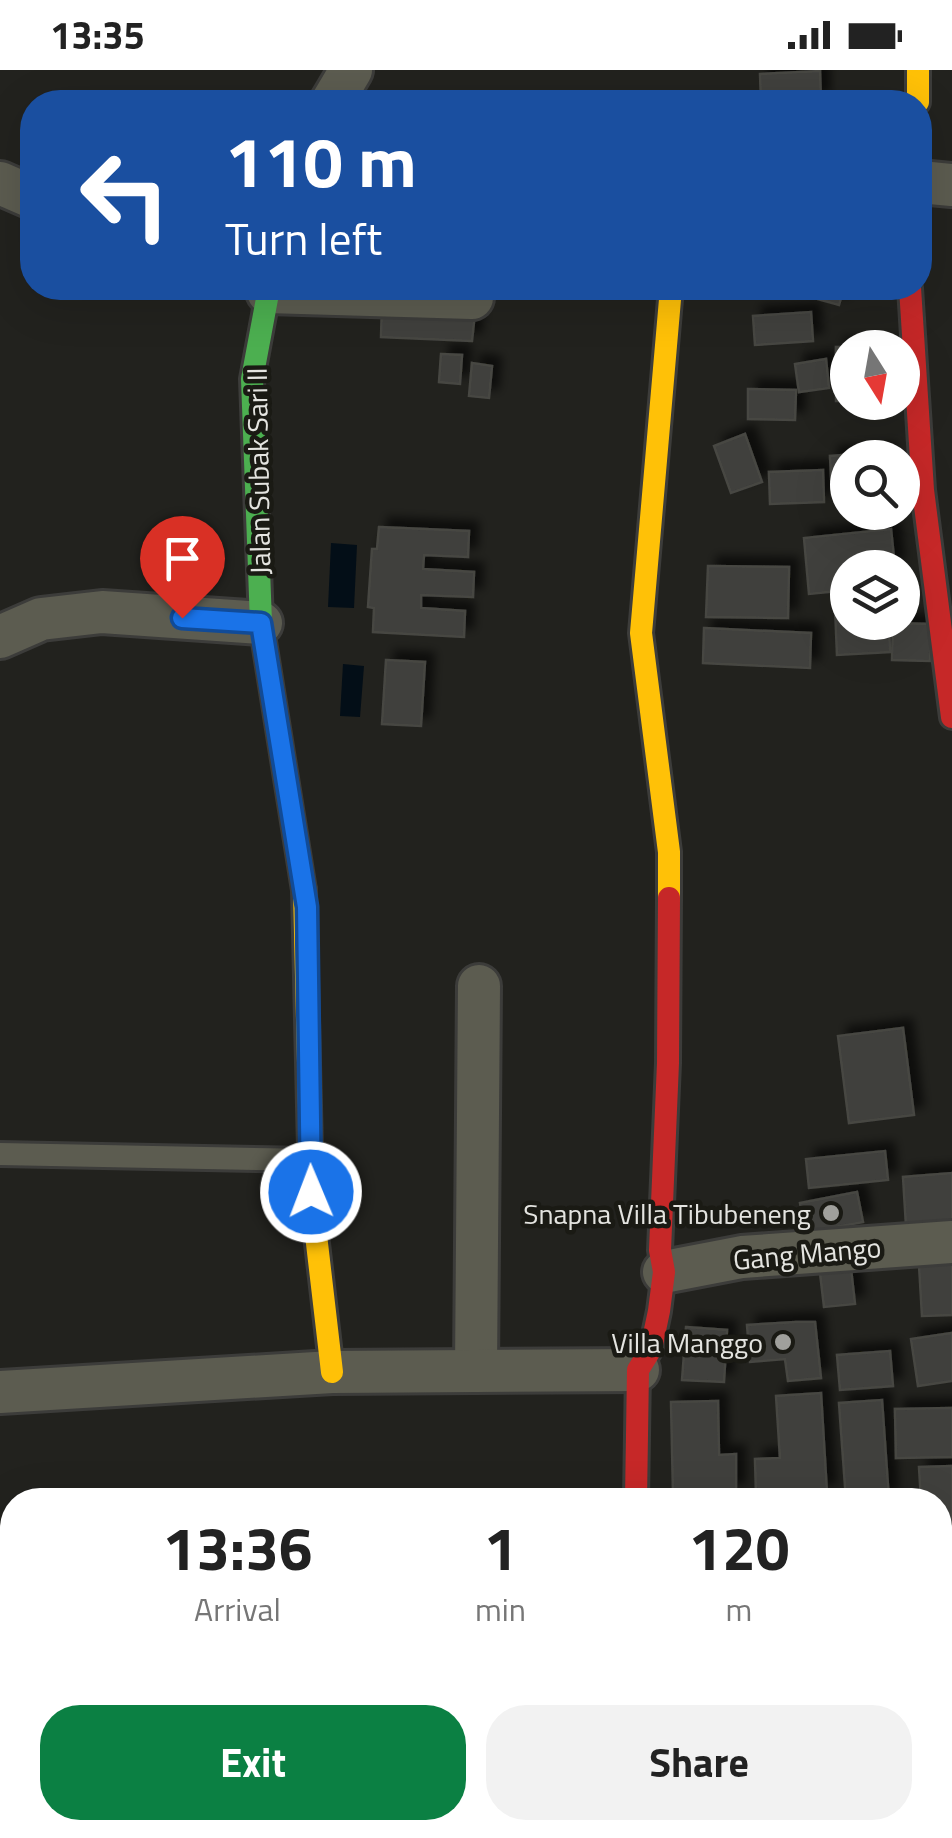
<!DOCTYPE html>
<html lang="en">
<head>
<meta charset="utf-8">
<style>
	:root { --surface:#fff; --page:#f2f2f2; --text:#222; --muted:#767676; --accent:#0b8043 }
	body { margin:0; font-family:"Titillium Web",sans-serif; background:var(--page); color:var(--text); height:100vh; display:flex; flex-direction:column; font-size:38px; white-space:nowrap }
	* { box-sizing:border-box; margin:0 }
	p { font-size:32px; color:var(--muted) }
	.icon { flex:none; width:55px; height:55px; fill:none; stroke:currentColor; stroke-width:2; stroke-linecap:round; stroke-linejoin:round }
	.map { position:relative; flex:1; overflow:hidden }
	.drawer { position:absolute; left:0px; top:1418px; width:952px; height:352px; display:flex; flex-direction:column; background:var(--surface); border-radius:40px 40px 0 0; box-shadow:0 10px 40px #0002 }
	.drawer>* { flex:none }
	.banner { position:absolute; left:20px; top:20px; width:912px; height:210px; border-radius:40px; box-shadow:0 10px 40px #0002; background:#1a4fa0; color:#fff; overflow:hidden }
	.needle { width:65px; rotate:169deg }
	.tools { position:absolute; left:830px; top:260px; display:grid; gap:20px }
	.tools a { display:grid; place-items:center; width:90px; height:90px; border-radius:50%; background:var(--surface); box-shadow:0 10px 40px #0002; font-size:50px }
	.pin { position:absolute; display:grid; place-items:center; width:85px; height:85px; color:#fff; margin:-102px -42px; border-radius:50% 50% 50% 0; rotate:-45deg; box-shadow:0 0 10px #0007 }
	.pin .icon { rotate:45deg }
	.me { position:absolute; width:110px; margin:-55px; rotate:359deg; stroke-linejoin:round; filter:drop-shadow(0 0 8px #0008) }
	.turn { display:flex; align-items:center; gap:35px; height:210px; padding:0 40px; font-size:45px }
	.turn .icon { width:130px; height:130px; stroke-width:2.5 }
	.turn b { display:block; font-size:70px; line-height:85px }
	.eta { display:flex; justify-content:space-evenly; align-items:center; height:170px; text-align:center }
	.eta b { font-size:60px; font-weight:700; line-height:70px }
	.action { display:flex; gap:20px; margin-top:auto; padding:20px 40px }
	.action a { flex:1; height:115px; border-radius:40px; background:var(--accent); color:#fff; font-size:40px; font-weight:700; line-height:115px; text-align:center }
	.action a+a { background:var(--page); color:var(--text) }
	.status { display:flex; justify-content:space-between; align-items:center; height:70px; padding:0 50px; background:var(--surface); direction:ltr }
	.status svg { height:28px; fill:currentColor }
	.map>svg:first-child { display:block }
	.water { fill:#030e17 }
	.building { fill:#3f3f3c; stroke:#474743; stroke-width:2.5; filter:url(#shadow) }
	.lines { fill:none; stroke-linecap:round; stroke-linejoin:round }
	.lane-casing { stroke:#3c3c3a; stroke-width:28 }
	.street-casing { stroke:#3c3c3a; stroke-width:48 }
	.fast-casing { stroke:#3c3c3a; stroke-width:28 }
	.slow-casing { stroke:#3c3c3a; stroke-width:28 }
	.jam-casing { stroke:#3c3c3a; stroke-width:28 }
	.lane { stroke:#5c5c50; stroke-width:22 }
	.street { stroke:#5c5c50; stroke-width:42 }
	.fast { stroke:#4caf50; stroke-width:22 }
	.slow { stroke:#ffc107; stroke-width:22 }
	.jam { stroke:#c62828; stroke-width:22 }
	.route-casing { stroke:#114b97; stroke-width:25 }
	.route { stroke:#1a73e8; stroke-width:18 }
	.poi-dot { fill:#a0a09c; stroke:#1a1a14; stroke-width:4 }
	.labels { text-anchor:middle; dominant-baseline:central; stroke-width:9; stroke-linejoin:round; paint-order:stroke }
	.street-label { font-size:28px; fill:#e4e4e0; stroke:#1a1a14 }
	.poi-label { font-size:28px; fill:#e4e4e0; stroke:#1a1a14; text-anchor:end }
</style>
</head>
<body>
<div class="status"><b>13:35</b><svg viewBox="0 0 49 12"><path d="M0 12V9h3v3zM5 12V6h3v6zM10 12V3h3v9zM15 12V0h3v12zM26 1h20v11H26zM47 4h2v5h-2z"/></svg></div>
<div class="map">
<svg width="952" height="1768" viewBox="0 0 952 1768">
	<defs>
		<filter id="shadow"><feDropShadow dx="9" dy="-9" stdDeviation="5" flood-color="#0009"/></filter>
	</defs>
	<rect width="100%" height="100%" fill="#22221e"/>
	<g class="water">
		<path d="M 331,473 L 357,475 L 354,538 L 328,537 Z"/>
		<path d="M 343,594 L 364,596 L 360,647 L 340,646 Z"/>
	</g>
	<g class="building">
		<path d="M 820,1 L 821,32 L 761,32 L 760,4 Z"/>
		<path d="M 798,218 L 844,218 L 839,235 L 796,223 Z"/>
		<path d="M 382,235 L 475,242 L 472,271 L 381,267 Z"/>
		<path d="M 811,242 L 813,271 L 755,275 L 753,246 Z"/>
		<path d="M 836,277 L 892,277 L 892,278 L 848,278 L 848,331 L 836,331 Z"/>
		<path d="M 441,284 L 462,285 L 460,314 L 439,312 Z"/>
		<path d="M 826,289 L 829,318 L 799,322 L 795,294 Z"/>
		<path d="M 472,293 L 492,296 L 489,328 L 469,326 Z"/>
		<path d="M 748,319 L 796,320 L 795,350 L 748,349 Z"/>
		<path d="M 745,364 L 762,412 L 731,423 L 714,376 Z"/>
		<path d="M 887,382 L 887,388 L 848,388 L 848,424 L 832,425 L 830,386 Z"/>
		<path d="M 823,400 L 824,432 L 770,434 L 769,402 Z"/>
		<path d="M 379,457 L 469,461 L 468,487 L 424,485 L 423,499 L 474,502 L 473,527 L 421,525 L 421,538 L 465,541 L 464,567 L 373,562 L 374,538 L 368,537 L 372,479 L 377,479 Z"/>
		<path d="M 891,459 L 895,498 L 848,498 L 848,520 L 809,524 L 804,468 Z"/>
		<path d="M 708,496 L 789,497 L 788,548 L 706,547 Z"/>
		<path d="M 835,537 L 848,537 L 848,552 L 889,552 L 890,582 L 837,585 Z"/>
		<path d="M 893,553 L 931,554 L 930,591 L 892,590 Z"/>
		<path d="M 704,558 L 811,563 L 810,598 L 703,593 Z"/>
		<path d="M 386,590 L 425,592 L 421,656 L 382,654 Z"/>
		<path d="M 903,958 L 914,1045 L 849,1053 L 838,966 Z"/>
		<path d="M 885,1081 L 888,1110 L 809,1118 L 806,1089 Z"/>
		<path d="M 952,1103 L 952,1153 L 906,1156 L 903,1107 Z"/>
		<path d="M 857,1122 L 863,1152 L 805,1163 L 800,1133 Z"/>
		<path d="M 952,1193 L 952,1245 L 922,1246 L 919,1195 Z"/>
		<path d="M 851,1199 L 855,1234 L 824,1237 L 820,1203 Z"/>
		<path d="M 796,1252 L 815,1252 L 821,1308 L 788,1311 L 785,1289 L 750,1292 L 747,1255 Z"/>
		<path d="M 686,1257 L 727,1260 L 724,1312 L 682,1310 Z"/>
		<path d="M 952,1263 L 952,1311 L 918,1316 L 911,1269 Z"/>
		<path d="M 890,1281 L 893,1316 L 840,1320 L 837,1285 Z"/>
		<path d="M 821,1323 L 827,1423 L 756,1425 L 755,1389 L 780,1388 L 776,1326 Z"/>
		<path d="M 882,1330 L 889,1430 L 846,1430 L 839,1333 Z"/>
		<path d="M 718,1331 L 719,1385 L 736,1384 L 736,1422 L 673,1424 L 671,1332 Z"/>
		<path d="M 952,1338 L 952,1387 L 896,1388 L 895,1339 Z"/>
		<path d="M 952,1396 L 952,1462 L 940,1463 L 940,1430 L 921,1430 L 919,1397 Z"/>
		<path d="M 940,1476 L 948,1476 L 952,1530 L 940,1531 Z"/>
		<path d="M 952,1622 L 952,1673 L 940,1675 L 940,1624 Z"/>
	</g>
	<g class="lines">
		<g class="lane-casing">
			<path id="lane" d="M 0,1084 L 311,1090"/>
		</g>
		<g class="street-casing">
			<g id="street">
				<path d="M 332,32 L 351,0"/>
				<path d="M 920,112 L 952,115"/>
				<path d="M 0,113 L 32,127"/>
				<path d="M 268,222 L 472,228"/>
				<path d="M 0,567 L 41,549 L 102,542 L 261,553"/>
				<path d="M 664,1202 L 742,1187 L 952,1172"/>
				<path d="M 476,1301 L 479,916"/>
				<path d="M 0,1322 L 332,1302 L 638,1300"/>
				<path d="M 653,1758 L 654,1768"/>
			</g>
		</g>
		<g class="fast-casing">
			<path id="fast" d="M 269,218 L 252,309 L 261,553 L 304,820"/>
		</g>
		<g class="slow-casing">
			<g id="slow">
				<path d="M 918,0 L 918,32"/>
				<path d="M 304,820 L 311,1122 L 332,1302"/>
				<path d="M 669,828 L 669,782 L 641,563 L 671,218"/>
			</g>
		</g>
		<g class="jam-casing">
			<g id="jam">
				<path d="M 910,218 L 923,420 L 952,647"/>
				<path d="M 636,1430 L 638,1300 L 651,1279 L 659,1241 L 664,1202 L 660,1180 L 668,993 L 669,828"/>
			</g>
		</g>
		<use href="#lane" class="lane"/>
		<use href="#street" class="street"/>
		<use href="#fast" class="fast"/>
		<use href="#slow" class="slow"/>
		<use href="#jam" class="jam"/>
	</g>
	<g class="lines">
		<g class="route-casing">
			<path id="route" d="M 182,548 L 261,553 L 307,837 L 311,1122"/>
		</g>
		<use href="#route" class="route"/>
	</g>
	<g class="poi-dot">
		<circle cx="831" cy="1143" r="10"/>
		<circle cx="783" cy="1272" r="10"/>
	</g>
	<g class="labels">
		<g class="street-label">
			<text transform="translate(258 401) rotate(-91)">Jalan Subak Sari II</text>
			<text transform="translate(807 1183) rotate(-5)">Gang Mango</text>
		</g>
		<g class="poi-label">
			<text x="811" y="1143">Snapna Villa Tibubeneng</text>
			<text x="763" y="1272">Villa Manggo</text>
		</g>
	</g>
</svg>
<div class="tools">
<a><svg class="needle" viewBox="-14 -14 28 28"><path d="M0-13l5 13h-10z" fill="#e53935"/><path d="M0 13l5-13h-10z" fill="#767676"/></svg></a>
<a><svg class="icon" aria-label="search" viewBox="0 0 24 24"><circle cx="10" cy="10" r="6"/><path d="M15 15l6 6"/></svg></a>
<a><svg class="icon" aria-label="layers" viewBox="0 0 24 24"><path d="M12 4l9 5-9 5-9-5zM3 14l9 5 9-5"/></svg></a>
</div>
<div class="pin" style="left:182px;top:548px;background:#d93025"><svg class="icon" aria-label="arrive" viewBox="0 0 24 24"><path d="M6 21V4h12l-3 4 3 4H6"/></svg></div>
<svg class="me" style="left:311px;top:1122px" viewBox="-20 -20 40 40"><circle r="17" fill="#1a73e8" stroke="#fff" stroke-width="3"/><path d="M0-11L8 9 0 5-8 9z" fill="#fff"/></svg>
<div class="banner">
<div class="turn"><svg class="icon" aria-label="left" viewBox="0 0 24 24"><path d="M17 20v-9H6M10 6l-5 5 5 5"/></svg><div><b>110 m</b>Turn left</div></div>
</div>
<section class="drawer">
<div class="eta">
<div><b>13:36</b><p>Arrival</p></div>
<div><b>1</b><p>min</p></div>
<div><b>120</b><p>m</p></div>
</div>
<div class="action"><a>Exit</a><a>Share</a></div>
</section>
</div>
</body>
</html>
